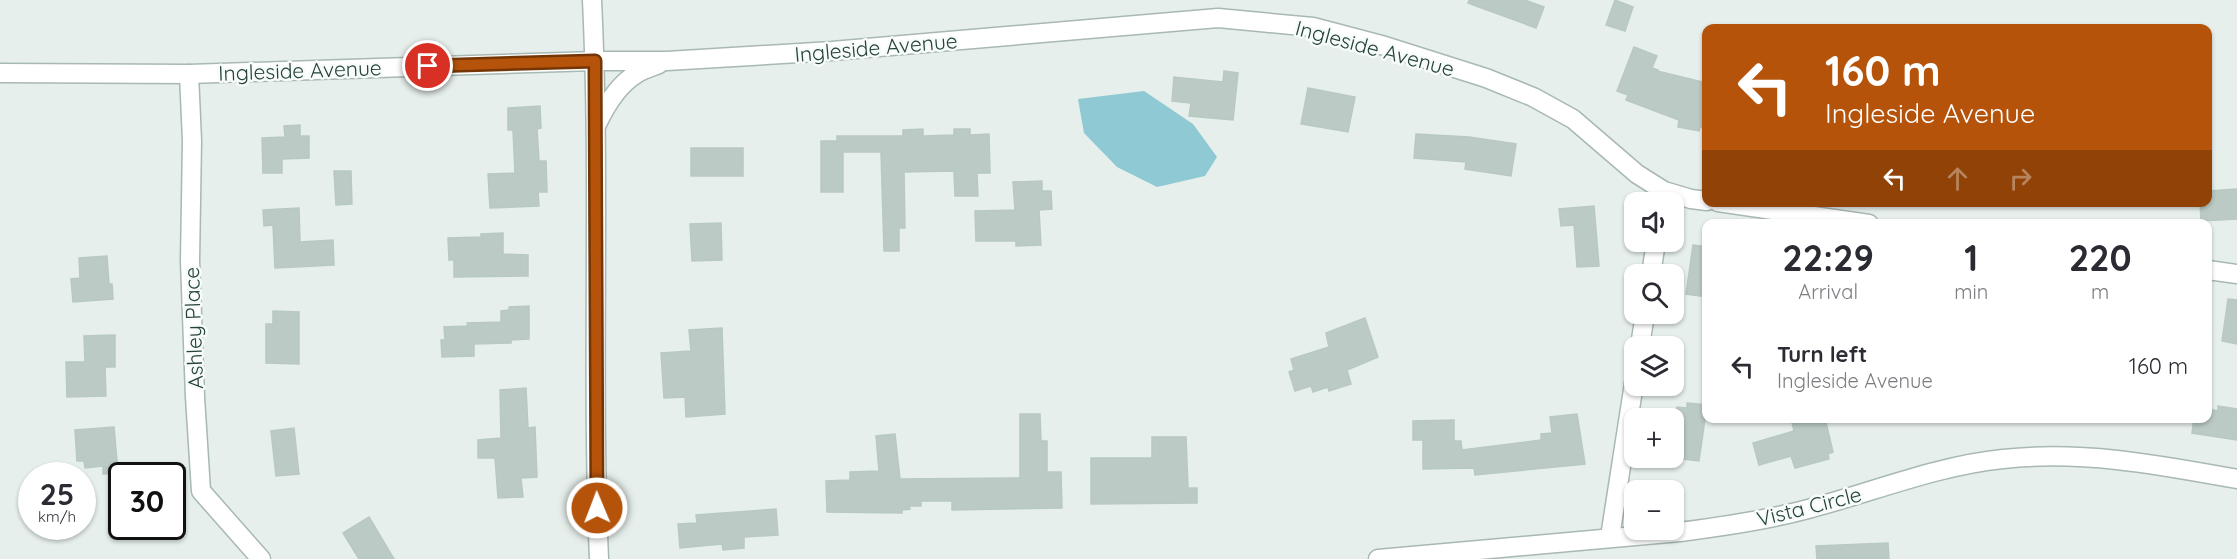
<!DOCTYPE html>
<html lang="en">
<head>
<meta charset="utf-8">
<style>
	:root { --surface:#fff; --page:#f2f2f3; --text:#2b2b33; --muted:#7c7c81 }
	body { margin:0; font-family:Quicksand,sans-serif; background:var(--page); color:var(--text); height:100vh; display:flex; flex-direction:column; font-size:22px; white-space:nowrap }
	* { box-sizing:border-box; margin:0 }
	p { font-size:20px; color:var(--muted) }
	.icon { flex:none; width:33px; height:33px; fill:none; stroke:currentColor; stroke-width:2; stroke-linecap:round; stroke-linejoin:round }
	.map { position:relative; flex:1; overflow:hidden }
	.side { position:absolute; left:1702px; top:219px; width:510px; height:204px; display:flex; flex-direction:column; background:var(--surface); border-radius:12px; box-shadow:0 2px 4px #0004 }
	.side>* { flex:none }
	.top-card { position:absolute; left:1702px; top:24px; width:510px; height:183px; border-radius:12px; box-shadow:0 2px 4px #0004; background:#b45309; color:#fff; overflow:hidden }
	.fabs { position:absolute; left:1624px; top:192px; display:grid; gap:12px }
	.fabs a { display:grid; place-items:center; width:60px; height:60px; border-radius:12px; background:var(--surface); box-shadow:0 2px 4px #0004; font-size:30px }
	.speed { position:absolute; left:18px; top:462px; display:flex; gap:12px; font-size:30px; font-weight:700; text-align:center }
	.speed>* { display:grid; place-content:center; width:78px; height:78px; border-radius:50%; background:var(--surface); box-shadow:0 2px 4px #0004; line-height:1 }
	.speed small { font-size:15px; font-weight:400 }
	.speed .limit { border:3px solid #111; border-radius:9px; background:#fff; color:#111 }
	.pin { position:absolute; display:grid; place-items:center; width:51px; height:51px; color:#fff; margin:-26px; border:3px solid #fff; border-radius:50%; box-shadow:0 2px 6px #0007 }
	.me { position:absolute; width:66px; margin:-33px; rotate:359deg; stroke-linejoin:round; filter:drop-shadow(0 0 4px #0008) }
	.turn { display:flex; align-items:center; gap:21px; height:126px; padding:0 24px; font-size:27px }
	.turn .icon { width:78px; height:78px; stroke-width:2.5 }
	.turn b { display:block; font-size:42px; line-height:51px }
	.lanes { display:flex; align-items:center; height:57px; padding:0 24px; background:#0003; justify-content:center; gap:30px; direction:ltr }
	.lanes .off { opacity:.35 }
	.eta { display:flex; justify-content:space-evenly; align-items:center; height:102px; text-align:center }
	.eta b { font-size:36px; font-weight:700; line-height:42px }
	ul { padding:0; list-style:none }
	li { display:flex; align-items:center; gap:18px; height:90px; padding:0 24px }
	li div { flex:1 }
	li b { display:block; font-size:22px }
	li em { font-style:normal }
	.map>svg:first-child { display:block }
	.water { fill:#8ec9d4 }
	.building { fill:#bbcac4; stroke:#b8c9c2; stroke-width:1.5 }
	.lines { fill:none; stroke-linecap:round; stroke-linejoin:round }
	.minor-casing { stroke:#a8b8b2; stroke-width:21 }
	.minor { stroke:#fff; stroke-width:18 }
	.route-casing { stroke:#753606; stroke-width:15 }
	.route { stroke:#b45309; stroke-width:10 }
	.labels { text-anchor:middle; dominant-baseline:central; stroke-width:5; stroke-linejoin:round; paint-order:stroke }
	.street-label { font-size:21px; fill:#24423a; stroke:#f7fbf9 }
</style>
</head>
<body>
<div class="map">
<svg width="2237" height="559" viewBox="0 0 2237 559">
	<rect width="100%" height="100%" fill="#e6efeb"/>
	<path class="water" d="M 1144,91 L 1193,124 L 1217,157 L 1205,176 L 1157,187 L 1117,167 L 1084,133 L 1078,99 Z"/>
	<g class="building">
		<path d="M 1469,0 L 1525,0 L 1544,7 L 1536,28 L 1468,3 Z"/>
		<path d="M 1615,0 L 1633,7 L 1625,31 L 1606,25 Z"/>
		<path d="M 1634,47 L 1657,56 L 1652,68 L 1658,70 L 1657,71 L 1707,83 L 1707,128 L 1700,127 L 1699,131 L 1678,127 L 1679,120 L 1626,100 L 1628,95 L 1617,91 Z"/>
		<path d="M 1224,71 L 1238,73 L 1233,120 L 1189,116 L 1191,103 L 1172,101 L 1174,77 L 1223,82 Z"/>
		<path d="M 1308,88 L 1355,97 L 1348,132 L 1301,124 Z"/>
		<path d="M 540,106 L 541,128 L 537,129 L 539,161 L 546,161 L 547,192 L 538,192 L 539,206 L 490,208 L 488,174 L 515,173 L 513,130 L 508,130 L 508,108 Z"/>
		<path d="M 300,125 L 300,136 L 309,136 L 309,158 L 282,159 L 282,173 L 263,173 L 262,138 L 285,137 L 284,126 Z"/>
		<path d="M 923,129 L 923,136 L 954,135 L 954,129 L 970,129 L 970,135 L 989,134 L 990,173 L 977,173 L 978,196 L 955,196 L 954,171 L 904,172 L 905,228 L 899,228 L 899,251 L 884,251 L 881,152 L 843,152 L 843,192 L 821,192 L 821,141 L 837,141 L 837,136 L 903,136 L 903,130 Z"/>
		<path d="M 1416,134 L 1469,137 L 1516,144 L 1511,176 L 1465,169 L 1466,162 L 1414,158 Z"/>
		<rect x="691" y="148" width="52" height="28"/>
		<path d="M 334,171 L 351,171 L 352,204 L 336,205 Z"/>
		<path d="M 1042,181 L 1042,191 L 1051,191 L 1052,209 L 1039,210 L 1041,245 L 1016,246 L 1016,241 L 976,241 L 975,211 L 1015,210 L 1013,182 Z"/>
		<path d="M 2237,189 L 2237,219 L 2201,221 L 2200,202 L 2208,202 L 2208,191 Z"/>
		<path d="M 1594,206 L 1599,266 L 1577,267 L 1574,225 L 1561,226 L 1559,209 Z"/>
		<path d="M 299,208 L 300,242 L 333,240 L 334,265 L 275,268 L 273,225 L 264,226 L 263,210 Z"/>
		<path d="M 721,223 L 722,260 L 692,261 L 690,224 Z"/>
		<path d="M 503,233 L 503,254 L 528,255 L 528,276 L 454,277 L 454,260 L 449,260 L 448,238 L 481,237 L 481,234 Z"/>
		<path d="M 1693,245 L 1707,247 L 1707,297 L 1686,294 Z"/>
		<path d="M 107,256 L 109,284 L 112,284 L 113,299 L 73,302 L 71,279 L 80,278 L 79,258 Z"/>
		<path d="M 2228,299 L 2237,300 L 2237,344 L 2222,341 Z"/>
		<path d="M 529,306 L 529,339 L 511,340 L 511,343 L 474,344 L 474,356 L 442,357 L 441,340 L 445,340 L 444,327 L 468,326 L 467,323 L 501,322 L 501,311 L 509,310 L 509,307 Z"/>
		<path d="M 273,311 L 299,312 L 299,364 L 266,363 L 266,324 L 273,324 Z"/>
		<path d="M 1365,318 L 1378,357 L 1347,370 L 1351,384 L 1329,391 L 1328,387 L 1313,392 L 1311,386 L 1295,391 L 1289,372 L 1294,370 L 1291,359 L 1329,347 L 1326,333 Z"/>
		<path d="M 722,328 L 725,414 L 686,417 L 685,397 L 664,398 L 661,353 L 691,351 L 689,330 Z"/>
		<path d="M 115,335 L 115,367 L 105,367 L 106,396 L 67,397 L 66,362 L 85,362 L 84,336 Z"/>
		<path d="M 526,388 L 528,428 L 535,427 L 537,477 L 521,478 L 523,497 L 498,498 L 495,458 L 478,458 L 478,440 L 501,438 L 500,390 Z"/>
		<path d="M 1687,403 L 1707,405 L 1699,461 L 1674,458 L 1677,407 L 1687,408 Z"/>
		<path d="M 2218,406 L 2237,409 L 2237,440 L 2192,433 L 2194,418 L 2208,418 L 2208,409 L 2218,411 Z"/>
		<path d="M 1020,414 L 1040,414 L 1041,441 L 1047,441 L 1047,472 L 1061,472 L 1062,508 L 952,510 L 952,501 L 921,501 L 921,506 L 909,506 L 910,509 L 902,510 L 902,513 L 827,512 L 826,481 L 850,480 L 850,472 L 879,471 L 876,436 L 895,434 L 900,479 L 1020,478 Z"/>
		<path d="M 1577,414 L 1585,464 L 1475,475 L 1474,468 L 1423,469 L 1423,440 L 1413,440 L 1413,421 L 1454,420 L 1454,441 L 1461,441 L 1462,450 L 1541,440 L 1541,434 L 1552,433 L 1550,417 Z"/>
		<path d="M 1791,418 L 1825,418 L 1833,452 L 1828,454 L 1829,459 L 1795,468 L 1791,456 L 1759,465 L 1753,443 L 1794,431 Z"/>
		<path d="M 114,427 L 118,473 L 103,474 L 103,466 L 85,468 L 84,461 L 77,461 L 75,430 Z"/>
		<path d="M 294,428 L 299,474 L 276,476 L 271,431 Z"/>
		<path d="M 1152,437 L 1186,437 L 1188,488 L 1197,488 L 1197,503 L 1091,504 L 1091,458 L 1152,458 Z"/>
		<path d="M 776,509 L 778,535 L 744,537 L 744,548 L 723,550 L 722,544 L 680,548 L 678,524 L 697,523 L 696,515 Z"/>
		<path d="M 369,517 L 394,559 L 359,559 L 343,533 Z"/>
		<path d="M 1888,543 L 1889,559 L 1817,559 L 1816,546 Z"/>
	</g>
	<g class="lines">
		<g class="minor-casing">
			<g id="minor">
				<path d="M 592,0 C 601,186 591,373 599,559"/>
				<path d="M 0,73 L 189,74 L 595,61 L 667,61 L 832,51 L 1218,18 L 1313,27 L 1385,46 L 1486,78 L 1533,97 L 1573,119 L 1637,174 L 1664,191 L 1691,199 L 1707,201"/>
				<path d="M 189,74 L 192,141 L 190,261 L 195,397 L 201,491 L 261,559"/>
				<path d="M 597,124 C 606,105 618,85 636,74 C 643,69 652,67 659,64"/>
				<path d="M 1718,202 L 1869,224"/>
				<path d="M 2208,270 L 2237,274"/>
				<path d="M 1651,274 L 1656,242"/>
				<path d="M 1640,346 L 1645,314"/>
				<path d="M 1610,537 L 1635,377"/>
				<path d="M 1378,559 L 1680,532 C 1718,527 1755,522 1792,513 C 1861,497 1932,466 2003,459 C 2082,450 2160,465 2237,479"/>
			</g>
		</g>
		<use href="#minor" class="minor"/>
	</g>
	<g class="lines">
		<g class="route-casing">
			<path id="route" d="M 428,66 L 595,61 L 597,508"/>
		</g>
		<use href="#route" class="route"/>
	</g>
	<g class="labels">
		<g class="street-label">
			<text transform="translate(876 47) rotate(-5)">Ingleside Avenue</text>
			<text transform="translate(1375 48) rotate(15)">Ingleside Avenue</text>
			<text transform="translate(300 70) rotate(-2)">Ingleside Avenue</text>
			<text transform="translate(193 328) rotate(-92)">Ashley Place</text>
			<text transform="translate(1809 506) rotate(-14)">Vista Circle</text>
		</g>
	</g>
</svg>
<div class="fabs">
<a><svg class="icon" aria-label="sound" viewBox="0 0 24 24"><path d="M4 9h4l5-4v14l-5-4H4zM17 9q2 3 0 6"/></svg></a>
<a><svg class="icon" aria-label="search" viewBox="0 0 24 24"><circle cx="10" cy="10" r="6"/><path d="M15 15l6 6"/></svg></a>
<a><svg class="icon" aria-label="layers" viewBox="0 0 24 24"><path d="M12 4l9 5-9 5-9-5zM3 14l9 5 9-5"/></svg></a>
<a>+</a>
<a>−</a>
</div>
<div class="speed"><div>25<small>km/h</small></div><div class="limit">30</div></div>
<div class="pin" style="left:428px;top:66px;background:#d93025"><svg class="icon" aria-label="arrive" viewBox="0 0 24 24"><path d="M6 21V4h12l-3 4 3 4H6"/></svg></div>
<svg class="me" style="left:597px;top:508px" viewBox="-20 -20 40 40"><circle r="17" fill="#b45309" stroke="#fff" stroke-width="3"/><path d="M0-11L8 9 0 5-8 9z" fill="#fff"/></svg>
<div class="top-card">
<div class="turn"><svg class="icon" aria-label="left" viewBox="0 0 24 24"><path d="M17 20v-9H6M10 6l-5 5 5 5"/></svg><div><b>160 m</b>Ingleside Avenue</div></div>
<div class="lanes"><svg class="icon" aria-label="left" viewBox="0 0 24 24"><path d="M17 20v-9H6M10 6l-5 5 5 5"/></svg><svg class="icon off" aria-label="ahead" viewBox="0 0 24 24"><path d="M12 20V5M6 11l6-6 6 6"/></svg><svg class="icon off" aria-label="right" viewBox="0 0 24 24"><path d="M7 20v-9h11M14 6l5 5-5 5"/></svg></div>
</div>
<section class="side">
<div class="eta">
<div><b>22:29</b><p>Arrival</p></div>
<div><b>1</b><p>min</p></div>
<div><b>220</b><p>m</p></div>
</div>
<ul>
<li><svg class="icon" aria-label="left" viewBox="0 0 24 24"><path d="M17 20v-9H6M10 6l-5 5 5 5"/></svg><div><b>Turn left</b><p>Ingleside Avenue</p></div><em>160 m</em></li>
</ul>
</section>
</div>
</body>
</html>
